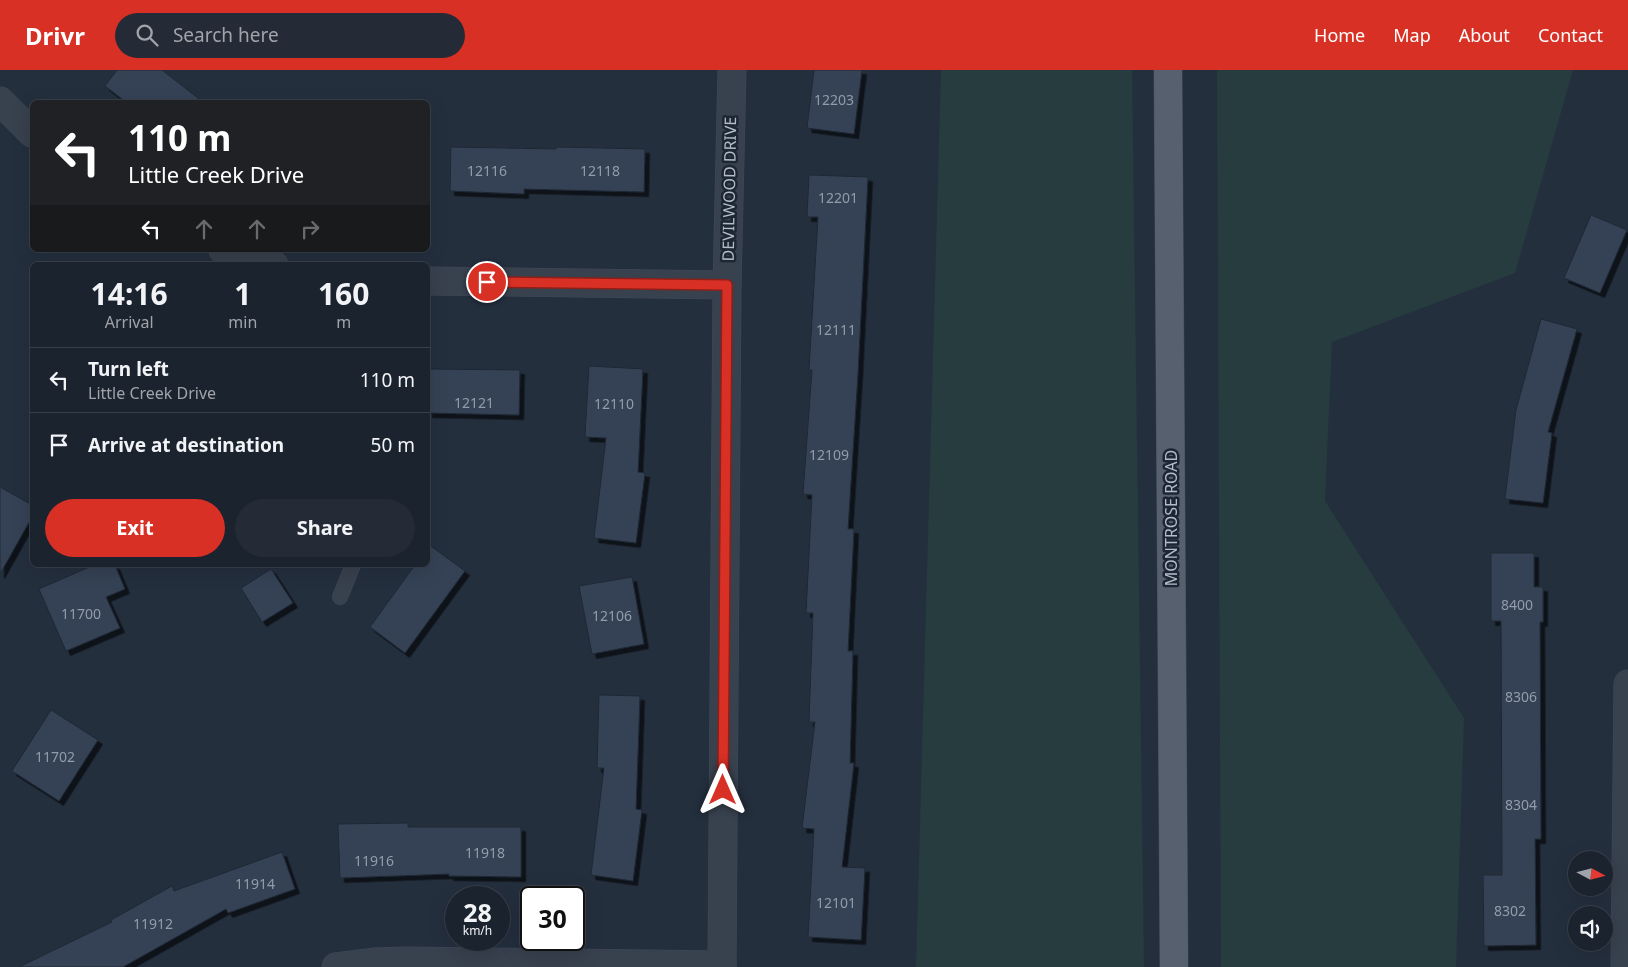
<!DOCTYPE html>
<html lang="en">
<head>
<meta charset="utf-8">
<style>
	:root { --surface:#1b232e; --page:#242b36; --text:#f1f3f6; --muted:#a0a4aa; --line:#39404a; --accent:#d93025 }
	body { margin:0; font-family:"Noto Sans",sans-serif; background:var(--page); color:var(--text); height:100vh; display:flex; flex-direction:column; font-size:19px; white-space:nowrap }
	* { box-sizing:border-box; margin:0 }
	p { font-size:16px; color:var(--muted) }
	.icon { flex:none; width:28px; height:28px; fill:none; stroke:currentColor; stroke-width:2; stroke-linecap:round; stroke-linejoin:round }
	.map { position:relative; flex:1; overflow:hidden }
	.sheet { position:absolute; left:30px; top:192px; width:400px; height:305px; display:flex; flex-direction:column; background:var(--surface); border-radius:8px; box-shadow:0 5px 20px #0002,0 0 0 1px var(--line) }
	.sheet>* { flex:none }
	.banner { position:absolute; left:30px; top:30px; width:400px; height:152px; border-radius:8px; box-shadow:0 5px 20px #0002,0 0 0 1px var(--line); background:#202124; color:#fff; overflow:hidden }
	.needle { width:32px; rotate:97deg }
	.controls { position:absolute; left:1568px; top:781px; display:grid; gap:10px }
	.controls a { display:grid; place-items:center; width:45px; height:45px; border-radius:50%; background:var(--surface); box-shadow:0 5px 20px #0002,0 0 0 1px var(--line); font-size:25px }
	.speed { position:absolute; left:445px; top:816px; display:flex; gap:10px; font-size:25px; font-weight:700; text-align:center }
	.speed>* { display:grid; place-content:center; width:65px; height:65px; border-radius:50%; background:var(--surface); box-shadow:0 5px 20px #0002,0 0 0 1px var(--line); line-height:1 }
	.speed small { font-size:12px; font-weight:400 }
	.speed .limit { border:2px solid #111; border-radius:8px; background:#fff; color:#111 }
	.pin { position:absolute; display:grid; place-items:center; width:42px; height:42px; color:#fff; margin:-21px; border:2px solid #fff; border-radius:50%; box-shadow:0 1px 5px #0007 }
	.me { position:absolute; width:55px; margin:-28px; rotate:0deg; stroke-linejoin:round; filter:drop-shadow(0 0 4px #0008) }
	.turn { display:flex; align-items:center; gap:18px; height:105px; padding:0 15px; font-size:22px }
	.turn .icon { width:65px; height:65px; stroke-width:2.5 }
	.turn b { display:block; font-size:35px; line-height:42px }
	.lanes { display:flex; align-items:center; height:48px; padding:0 15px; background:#0003; justify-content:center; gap:25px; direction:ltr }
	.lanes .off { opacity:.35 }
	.eta { display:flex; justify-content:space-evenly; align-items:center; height:85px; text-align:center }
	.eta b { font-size:30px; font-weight:700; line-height:35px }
	.cta { display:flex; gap:10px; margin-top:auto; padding:10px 15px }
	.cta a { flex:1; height:58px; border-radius:30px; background:var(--accent); color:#fff; font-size:20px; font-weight:700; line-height:58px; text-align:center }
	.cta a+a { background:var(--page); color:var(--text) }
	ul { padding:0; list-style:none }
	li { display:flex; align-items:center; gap:15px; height:65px; padding:0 15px; border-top:1px solid var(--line) }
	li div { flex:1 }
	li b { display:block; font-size:19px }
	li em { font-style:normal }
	header { display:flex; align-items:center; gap:30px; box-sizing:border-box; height:70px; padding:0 25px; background:var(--accent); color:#fff }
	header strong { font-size:24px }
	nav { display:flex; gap:28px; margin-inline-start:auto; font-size:18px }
	.search { width:350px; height:45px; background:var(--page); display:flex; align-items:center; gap:12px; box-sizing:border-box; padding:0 18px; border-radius:28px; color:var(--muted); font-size:19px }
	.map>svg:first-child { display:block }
	.green { fill:#263c3f }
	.building { fill:#364354; stroke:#1f2835; filter:url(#shadow) }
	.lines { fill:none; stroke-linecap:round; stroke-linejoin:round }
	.service-casing { stroke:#414a57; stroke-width:16 }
	.minor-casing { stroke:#414a57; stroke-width:29 }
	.primary-casing { stroke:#414a57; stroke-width:29 }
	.service { stroke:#38414e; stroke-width:15 }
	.minor { stroke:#38414e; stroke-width:28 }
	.primary { stroke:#56606e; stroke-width:28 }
	.route-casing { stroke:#8d1f18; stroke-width:12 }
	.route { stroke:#d93025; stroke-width:9 }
	.labels { text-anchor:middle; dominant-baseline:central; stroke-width:5; stroke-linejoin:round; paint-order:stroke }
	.number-label { font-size:14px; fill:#929caa }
	.street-label { font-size:16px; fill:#b4bcc9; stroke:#1d2633 }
</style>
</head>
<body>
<header>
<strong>Drivr</strong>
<div class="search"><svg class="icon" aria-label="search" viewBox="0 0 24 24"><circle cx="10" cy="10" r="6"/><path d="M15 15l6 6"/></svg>Search here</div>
<nav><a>Home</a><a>Map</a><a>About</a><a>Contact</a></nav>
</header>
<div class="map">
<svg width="1628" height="897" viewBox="0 0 1628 897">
	<defs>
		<filter id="shadow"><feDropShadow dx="4.5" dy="4.5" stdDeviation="0" flood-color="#0009"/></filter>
	</defs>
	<rect width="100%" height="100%" fill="#242f3e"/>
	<g class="green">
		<path d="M 941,0 L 1132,0 L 1144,897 L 916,897 Z"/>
		<path d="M 1217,0 L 1573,0 L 1515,203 L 1332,272 L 1325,431 L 1464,648 L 1456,897 L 1221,897 Z"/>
	</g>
	<g class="building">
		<path d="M 117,0 L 162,0 L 203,32 L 126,32 L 105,16 Z"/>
		<path d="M 814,0 L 862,0 L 854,64 L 807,58 Z"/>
		<path d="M 451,77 L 556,79 L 556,77 L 645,79 L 644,122 L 524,119 L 524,124 L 450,121 Z"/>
		<path d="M 809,105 L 868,107 L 858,303 L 848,459 L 854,459 L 848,581 L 853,581 L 850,693 L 854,693 L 842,797 L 865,798 L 861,870 L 808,867 L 814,759 L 802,758 L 815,652 L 809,652 L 813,543 L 806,543 L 812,425 L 803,424 L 812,300 L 809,300 L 818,147 L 807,147 Z"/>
		<path d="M 1591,145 L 1627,160 L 1600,223 L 1564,208 Z"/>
		<path d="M 1541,249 L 1577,259 L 1548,362 L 1552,363 L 1543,433 L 1505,429 L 1516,340 Z"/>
		<path d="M 589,296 L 643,299 L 638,402 L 645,403 L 636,473 L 594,468 L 606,368 L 585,367 Z"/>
		<path d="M 428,299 L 520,300 L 519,345 L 428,343 Z"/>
		<path d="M 0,417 L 32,435 L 32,447 L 0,504 Z"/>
		<path d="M 428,474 L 465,501 L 405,583 L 370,557 L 415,495 L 428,495 Z"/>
		<path d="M 1491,483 L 1534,483 L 1534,517 L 1543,517 L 1543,552 L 1540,552 L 1541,769 L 1535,769 L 1536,875 L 1484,876 L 1483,805 L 1502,805 L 1501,551 L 1491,551 Z"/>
		<path d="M 94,495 L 115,495 L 125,519 L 106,527 L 120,558 L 66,581 L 39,519 Z"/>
		<path d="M 271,499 L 293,533 L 262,552 L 241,518 Z"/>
		<path d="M 632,507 L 644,574 L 592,584 L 579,516 Z"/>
		<path d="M 599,625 L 640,626 L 636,739 L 642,740 L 633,811 L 591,805 L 604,698 L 597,698 Z"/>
		<path d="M 51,640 L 98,670 L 59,731 L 12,701 Z"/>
		<path d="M 408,753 L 408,757 L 521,757 L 521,807 L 449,806 L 449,804 L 340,808 L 338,754 Z"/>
		<path d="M 282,782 L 295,819 L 228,843 L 226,839 L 123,897 L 19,897 L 112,852 L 111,850 L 172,816 L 174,821 Z"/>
	</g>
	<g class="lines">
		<g class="service-casing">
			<path id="service" d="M 340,527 L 353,495"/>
		</g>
		<g class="minor-casing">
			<g id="minor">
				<path d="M 0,31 L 32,63"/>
				<path d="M 223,180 L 274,195"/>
				<path d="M 428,211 L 727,215"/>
				<path d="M 336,897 L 376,892 L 403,891 L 722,895"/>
				<path d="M 722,897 L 727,215 L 732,0"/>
				<path d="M 1625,897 L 1628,614"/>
			</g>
		</g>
		<g class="primary-casing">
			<path id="primary" d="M 1168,0 L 1174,897"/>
		</g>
		<use href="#service" class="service"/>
		<use href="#minor" class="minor"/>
		<use href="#primary" class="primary"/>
	</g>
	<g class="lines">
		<g class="route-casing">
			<path id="route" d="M 487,212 L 727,215 L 723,720"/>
		</g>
		<use href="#route" class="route"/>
	</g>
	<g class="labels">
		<g class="number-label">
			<text x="834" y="29">12203</text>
			<text x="487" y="100">12116</text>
			<text x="600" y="100">12118</text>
			<text x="838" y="127">12201</text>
			<text x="836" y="259">12111</text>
			<text x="474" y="332">12121</text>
			<text x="614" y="333">12110</text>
			<text x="829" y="384">12109</text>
			<text x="1517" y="534">8400</text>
			<text x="81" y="543">11700</text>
			<text x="612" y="545">12106</text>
			<text x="1521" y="626">8306</text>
			<text x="55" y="686">11702</text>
			<text x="1521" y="734">8304</text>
			<text x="485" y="782">11918</text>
			<text x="374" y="790">11916</text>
			<text x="255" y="813">11914</text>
			<text x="836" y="832">12101</text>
			<text x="1510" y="840">8302</text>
			<text x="153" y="853">11912</text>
		</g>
		<g class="street-label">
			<text transform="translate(729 119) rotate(-89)">DEVILWOOD DRIVE</text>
			<text transform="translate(1171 448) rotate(-90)">MONTROSE ROAD</text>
		</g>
	</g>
</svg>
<div class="controls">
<a><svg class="needle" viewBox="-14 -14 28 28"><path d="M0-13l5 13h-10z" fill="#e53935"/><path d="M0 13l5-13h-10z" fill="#a0a4aa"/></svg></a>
<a><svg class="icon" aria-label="sound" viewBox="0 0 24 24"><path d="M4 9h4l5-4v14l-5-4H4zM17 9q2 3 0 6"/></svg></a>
</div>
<div class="speed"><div>28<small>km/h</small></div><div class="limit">30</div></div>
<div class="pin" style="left:487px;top:212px;background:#d93025"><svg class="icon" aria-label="arrive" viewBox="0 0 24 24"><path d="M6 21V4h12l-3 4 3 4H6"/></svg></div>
<svg class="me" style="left:723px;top:720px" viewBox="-20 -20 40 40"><path d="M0-17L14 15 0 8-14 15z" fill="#d93025" stroke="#fff" stroke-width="4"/></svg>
<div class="banner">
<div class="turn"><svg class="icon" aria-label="left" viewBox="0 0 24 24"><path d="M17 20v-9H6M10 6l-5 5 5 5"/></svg><div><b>110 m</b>Little Creek Drive</div></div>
<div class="lanes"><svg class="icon" aria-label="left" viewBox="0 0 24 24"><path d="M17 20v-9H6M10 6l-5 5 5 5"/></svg><svg class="icon off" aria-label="ahead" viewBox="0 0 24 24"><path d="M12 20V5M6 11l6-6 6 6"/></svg><svg class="icon off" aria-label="ahead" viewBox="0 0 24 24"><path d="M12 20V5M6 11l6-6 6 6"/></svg><svg class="icon off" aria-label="right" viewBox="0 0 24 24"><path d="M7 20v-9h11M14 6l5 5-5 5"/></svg></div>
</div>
<section class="sheet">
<div class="eta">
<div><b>14:16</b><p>Arrival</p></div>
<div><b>1</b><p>min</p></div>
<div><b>160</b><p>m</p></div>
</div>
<ul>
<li><svg class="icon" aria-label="left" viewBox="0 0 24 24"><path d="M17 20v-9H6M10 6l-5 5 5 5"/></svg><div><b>Turn left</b><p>Little Creek Drive</p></div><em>110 m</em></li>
<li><svg class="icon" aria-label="arrive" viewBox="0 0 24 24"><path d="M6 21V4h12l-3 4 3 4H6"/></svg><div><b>Arrive at destination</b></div><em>50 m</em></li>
</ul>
<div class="cta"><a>Exit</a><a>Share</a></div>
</section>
</div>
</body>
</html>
